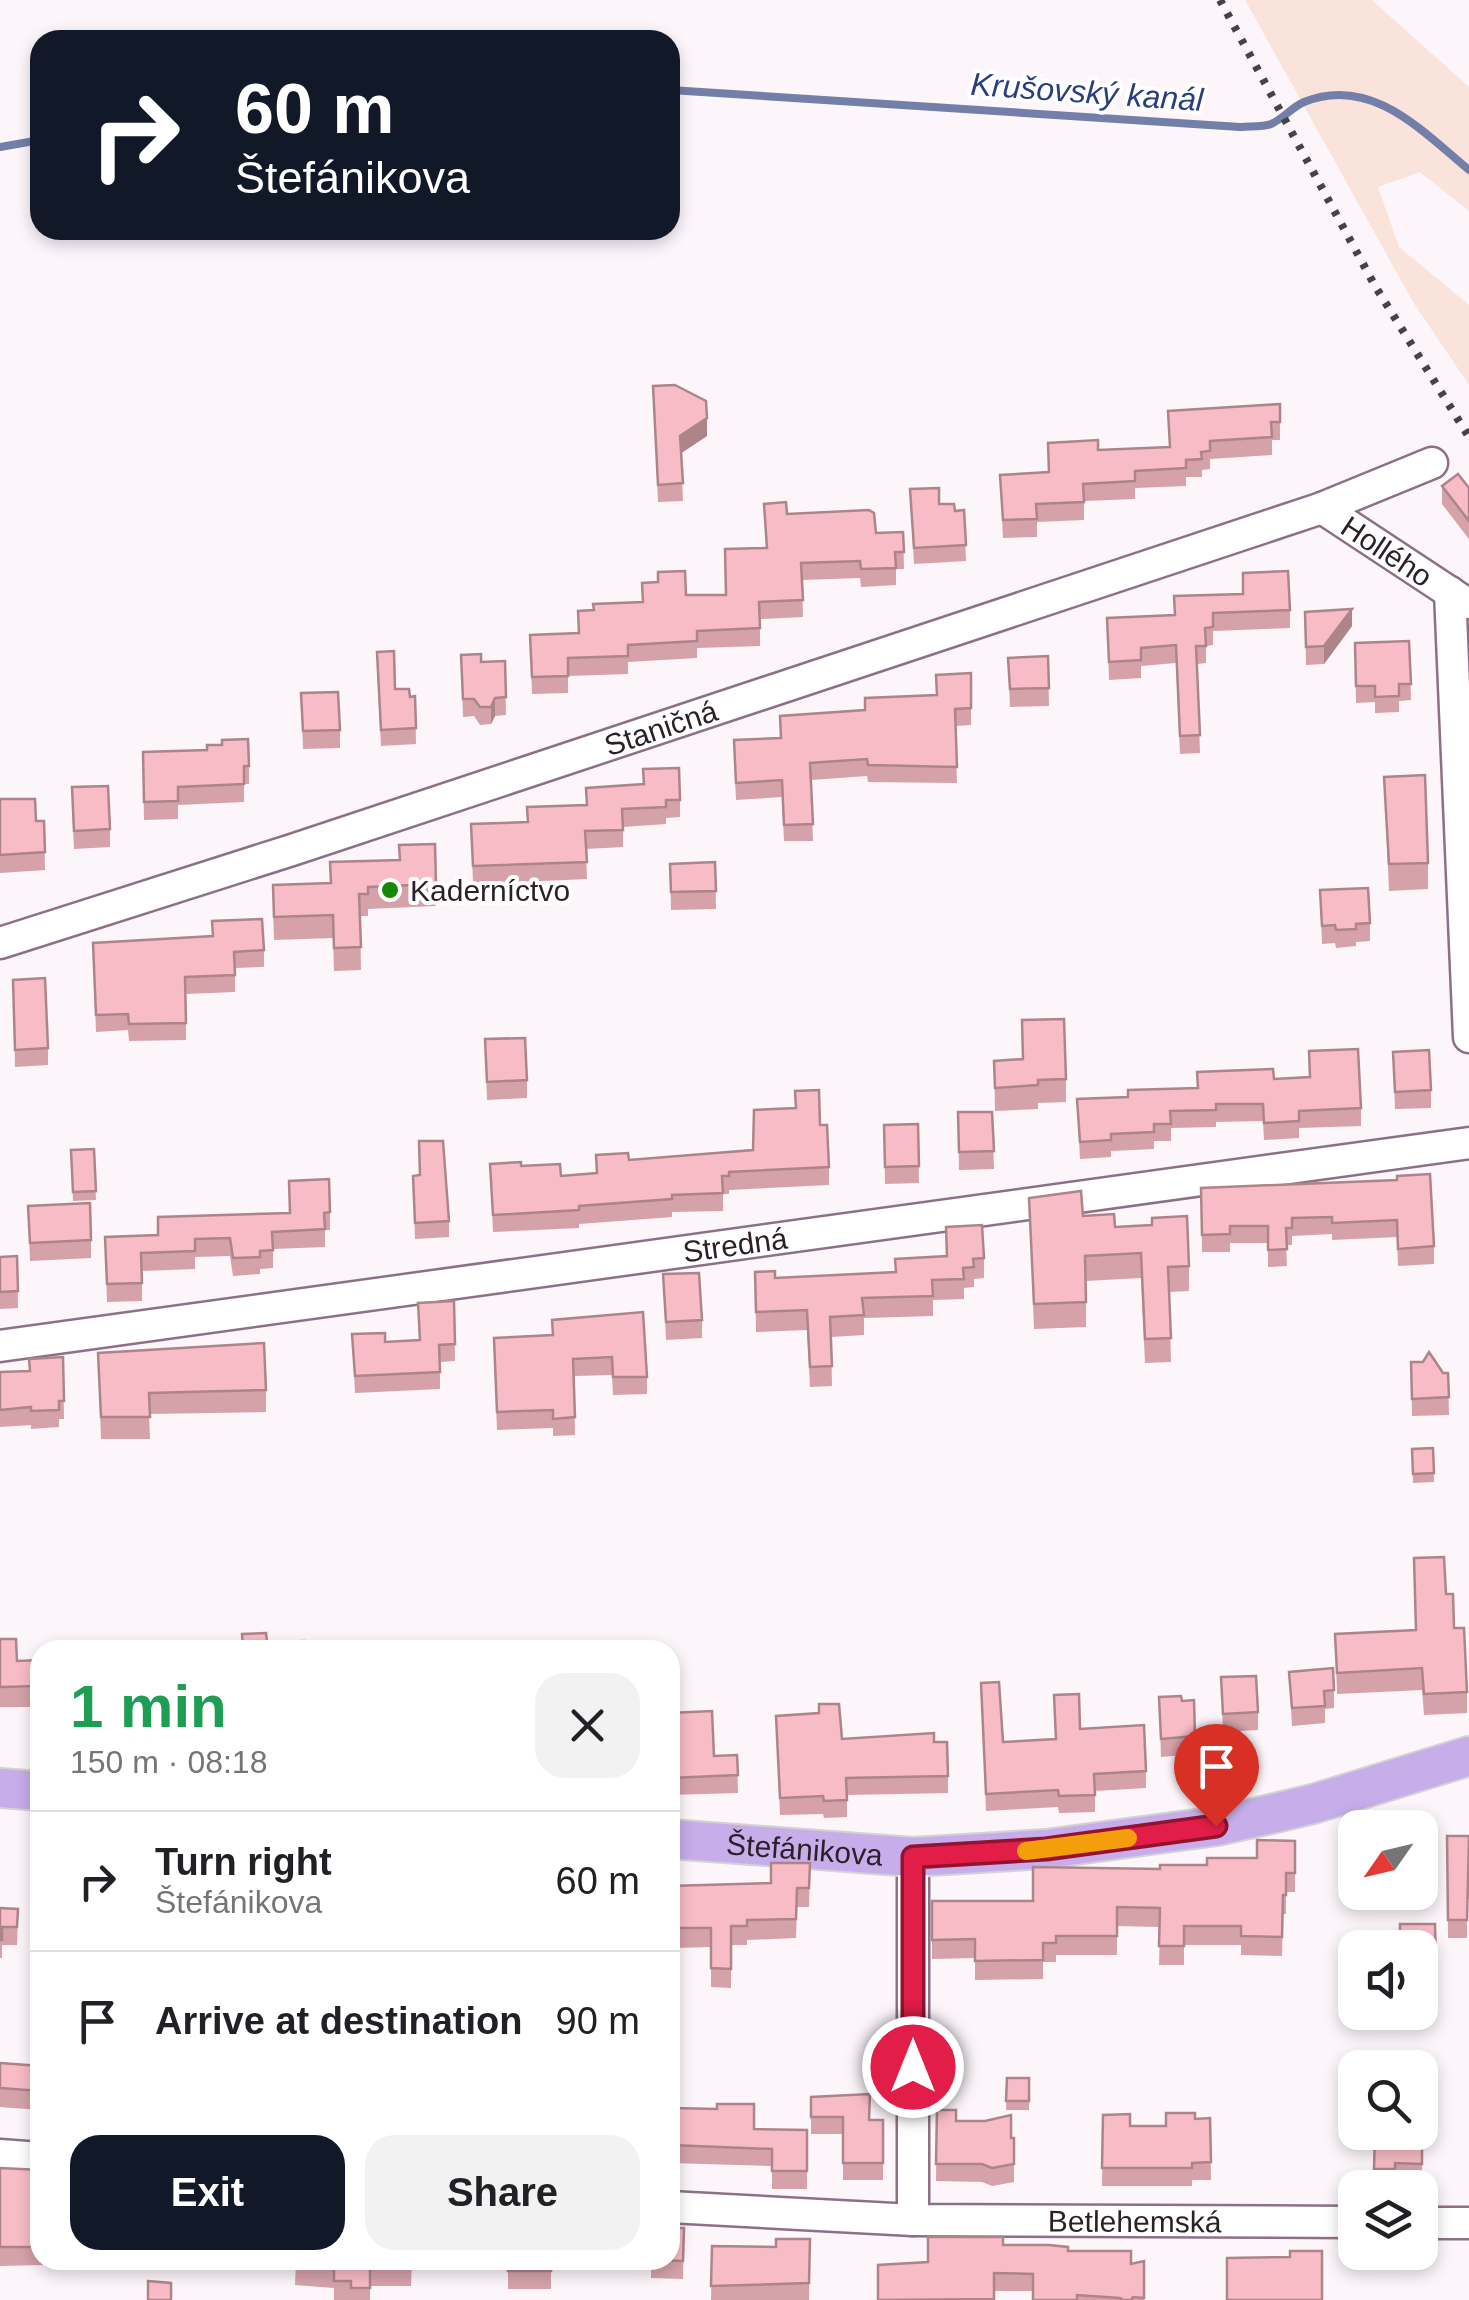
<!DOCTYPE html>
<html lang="en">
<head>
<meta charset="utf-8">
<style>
	:root { --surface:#fff; --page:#f2f2f2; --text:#202124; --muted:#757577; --line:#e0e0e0; --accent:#111827 }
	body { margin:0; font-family:Helvetica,sans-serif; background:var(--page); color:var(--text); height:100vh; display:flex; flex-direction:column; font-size:38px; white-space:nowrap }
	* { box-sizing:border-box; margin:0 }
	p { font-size:32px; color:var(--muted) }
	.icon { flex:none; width:55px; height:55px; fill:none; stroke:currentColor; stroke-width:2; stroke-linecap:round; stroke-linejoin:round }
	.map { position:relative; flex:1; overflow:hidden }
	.details { position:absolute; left:30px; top:1640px; width:650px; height:630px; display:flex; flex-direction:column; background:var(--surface); border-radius:30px; box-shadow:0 5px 15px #0003 }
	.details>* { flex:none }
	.banner { position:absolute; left:30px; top:30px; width:650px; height:210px; border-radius:30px; box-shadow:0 5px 15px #0003; background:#111827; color:#fff; overflow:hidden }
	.needle { width:65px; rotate:236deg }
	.tools { position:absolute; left:1338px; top:1810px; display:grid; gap:20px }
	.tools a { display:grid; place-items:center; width:100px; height:100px; border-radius:20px; background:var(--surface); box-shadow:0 5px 15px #0003; font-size:50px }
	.pin { position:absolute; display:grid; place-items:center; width:85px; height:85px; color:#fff; margin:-102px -42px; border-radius:50% 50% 50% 0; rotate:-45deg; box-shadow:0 0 10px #0007 }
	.pin .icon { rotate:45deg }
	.me { position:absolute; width:110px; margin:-55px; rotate:0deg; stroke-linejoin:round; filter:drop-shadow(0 0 8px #0008) }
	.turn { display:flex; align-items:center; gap:35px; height:210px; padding:0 40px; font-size:45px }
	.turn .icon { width:130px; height:130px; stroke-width:2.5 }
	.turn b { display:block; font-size:70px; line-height:85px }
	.round { display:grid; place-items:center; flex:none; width:105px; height:105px; border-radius:30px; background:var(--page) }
	.overview { display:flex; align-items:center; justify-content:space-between; height:170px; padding:0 40px }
	h1 { font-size:60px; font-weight:800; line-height:75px; color:#1e9e55 }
	.action { display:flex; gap:20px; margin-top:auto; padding:20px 40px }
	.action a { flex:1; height:115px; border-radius:30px; background:var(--accent); color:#fff; font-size:40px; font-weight:800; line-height:115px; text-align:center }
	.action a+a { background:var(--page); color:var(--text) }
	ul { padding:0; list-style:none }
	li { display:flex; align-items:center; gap:30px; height:140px; padding:0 40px; border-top:2px solid var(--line) }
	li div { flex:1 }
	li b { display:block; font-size:38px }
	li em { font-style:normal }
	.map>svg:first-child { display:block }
	.green { fill:#fae3da }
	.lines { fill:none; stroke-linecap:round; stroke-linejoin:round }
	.stream { stroke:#737ea9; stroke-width:8 }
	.minor-casing { stroke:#8d7086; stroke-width:35 }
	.major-casing { stroke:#d5d2d4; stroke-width:42 }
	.minor { stroke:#fff; stroke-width:30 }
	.major { stroke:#c7adea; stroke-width:38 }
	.rail { stroke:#4b4048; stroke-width:8; stroke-dasharray:5 10; stroke-linecap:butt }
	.wall { fill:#d5a2aa }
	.shaded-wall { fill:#ae848b }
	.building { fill:#f8bcc6; stroke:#ae848b; stroke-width:2.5 }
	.route-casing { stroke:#92132f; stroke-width:25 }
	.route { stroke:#e11d48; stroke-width:18 }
	.slow { stroke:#f59e0b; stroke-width:18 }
	.poi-dot { fill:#168804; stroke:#fff; stroke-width:4 }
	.labels { text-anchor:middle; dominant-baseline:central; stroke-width:8; stroke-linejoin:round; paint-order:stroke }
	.street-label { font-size:30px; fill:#2b1f28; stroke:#fff }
	.poi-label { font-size:30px; fill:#2b1f28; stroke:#fff; text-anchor:start }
	.water-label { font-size:32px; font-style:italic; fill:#293d81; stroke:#fff }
</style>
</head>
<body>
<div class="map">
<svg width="1469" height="2300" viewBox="0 0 1469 2300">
	<rect width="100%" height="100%" fill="#fcf5fa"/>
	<path class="green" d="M 1245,0 L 1372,0 L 1469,87 L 1469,211 L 1420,172 L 1378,187 L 1399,247 L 1469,305 L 1469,385 L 1413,302 Z"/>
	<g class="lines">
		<g class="stream">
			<path d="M 670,90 L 1240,127 C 1249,126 1263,127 1271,124 C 1283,119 1292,107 1304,102 C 1371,75 1422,131 1469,170"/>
			<path d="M 0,147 L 40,140"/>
		</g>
		<g class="minor-casing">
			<g id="minor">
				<path id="s1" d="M 1322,508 L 1466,603"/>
				<path d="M 1450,592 L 1469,1037"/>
				<path id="s2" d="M 0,943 L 292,850 L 1322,508 L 1432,463"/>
				<path id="s3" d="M 0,1346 L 1469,1143"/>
				<path d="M 913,1857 L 913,2220"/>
				<path d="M 0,2155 L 40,2158"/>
				<path id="s4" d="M 670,2207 L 913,2220 L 1355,2222"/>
				<path d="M 1420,2223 L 1469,2223"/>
			</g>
		</g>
		<g class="major-casing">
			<g id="major">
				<path d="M 0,1788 L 40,1791"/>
				<path id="s5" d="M 670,1839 L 913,1857 L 1046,1849 L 1217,1826 L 1262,1816 L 1313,1804 L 1469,1756"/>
			</g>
		</g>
		<use href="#minor" class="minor"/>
		<use href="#major" class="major"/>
		<path class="rail" d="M 1220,0 L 1375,286 L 1469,437"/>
	</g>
	<g class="wall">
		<path d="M 653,386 L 707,436 L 681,453 L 683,501 L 658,502 Z"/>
		<path d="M 1280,404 L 1280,440 L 1272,440 L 1272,455 L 1210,459 L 1210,469 L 1202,470 L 1202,477 L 1186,477 L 1186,486 L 1135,488 L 1135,499 L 1084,501 L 1084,520 L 1037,522 L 1037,537 L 1003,538 L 1000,475 L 1049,472 L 1098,450 L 1169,447 Z"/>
		<path d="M 1442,486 L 1469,488 L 1469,539 L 1442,504 Z"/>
		<path d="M 910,489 L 955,511 L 964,510 L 966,561 L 914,564 Z"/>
		<path d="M 764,504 L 787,514 L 876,533 L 903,532 L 904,569 L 896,569 L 896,585 L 861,587 L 860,578 L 802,580 L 803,617 L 760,619 L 760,646 L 697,648 L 697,658 L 628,662 L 628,674 L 568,676 L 568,693 L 532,694 L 530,635 L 578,633 L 594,610 L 642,602 L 642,583 L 686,595 L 726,595 L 766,548 Z"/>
		<path d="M 1174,596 L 1290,610 L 1290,628 L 1213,631 L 1213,645 L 1206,646 L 1206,663 L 1197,664 L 1200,753 L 1180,754 L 1176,663 L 1141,666 L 1141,678 L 1109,680 L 1107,618 L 1174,615 Z"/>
		<path d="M 1305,612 L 1352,626 L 1324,664 L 1306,665 Z"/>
		<path d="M 1409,641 L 1411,700 L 1399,701 L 1399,712 L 1375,713 L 1375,702 L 1356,703 L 1355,643 Z"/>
		<path d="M 461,655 L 481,662 L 505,661 L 506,715 L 495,716 L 491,724 L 480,725 L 474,716 L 463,717 Z"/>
		<path d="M 1048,656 L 1049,706 L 1010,707 L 1008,658 Z"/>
		<path d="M 377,668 L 395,689 L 410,697 L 415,696 L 416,744 L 381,746 Z"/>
		<path d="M 971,673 L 971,725 L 955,726 L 957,783 L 868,782 L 867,776 L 811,780 L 813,841 L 784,841 L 782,797 L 736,800 L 734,757 L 780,738 L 865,710 L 936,695 Z"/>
		<path d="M 301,693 L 340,730 L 340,748 L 303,749 Z"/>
		<path d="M 143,752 L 249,766 L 249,784 L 244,784 L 244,802 L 178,805 L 178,819 L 144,820 Z"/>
		<path d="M 1384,777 L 1428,863 L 1428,889 L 1389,891 Z"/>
		<path d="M 0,799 L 36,821 L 44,821 L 45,870 L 0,873 Z"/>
		<path d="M 680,800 L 680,817 L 666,818 L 666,824 L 623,827 L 623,847 L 586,849 L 587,879 L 473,884 L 471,824 L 527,822 L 527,807 Z"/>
		<path d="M 72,805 L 110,829 L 110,847 L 74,849 Z"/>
		<path d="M 330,862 L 436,884 L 436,906 L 368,909 L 368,916 L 360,916 L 361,970 L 334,971 L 333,938 L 274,940 L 273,908 L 273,885 L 330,883 Z"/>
		<path d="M 715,862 L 716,909 L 671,910 L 670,864 Z"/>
		<path d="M 1320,890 L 1370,923 L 1370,941 L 1356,942 L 1356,946 L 1336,948 L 1335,943 L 1322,944 Z"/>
		<path d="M 93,943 L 264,950 L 264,967 L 235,968 L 235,992 L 186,994 L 186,1040 L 129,1041 L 128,1030 L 96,1032 Z"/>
		<path d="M 13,980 L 48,1048 L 48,1065 L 15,1067 Z"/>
		<path d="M 1022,1020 L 1066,1079 L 1066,1102 L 1038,1103 L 1038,1109 L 995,1111 L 994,1061 L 1022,1059 Z"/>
		<path d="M 485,1039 L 527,1080 L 527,1098 L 487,1100 Z"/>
		<path d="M 1393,1052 L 1431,1090 L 1431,1108 L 1395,1109 Z"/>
		<path d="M 1197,1072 L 1274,1079 L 1361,1108 L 1361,1126 L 1299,1128 L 1299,1138 L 1264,1140 L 1263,1121 L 1216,1122 L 1216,1127 L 1171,1128 L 1171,1141 L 1154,1141 L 1154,1149 L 1111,1151 L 1111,1157 L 1080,1159 L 1077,1099 L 1128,1097 L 1197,1088 Z"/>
		<path d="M 958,1112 L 992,1112 L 994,1169 L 959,1170 Z"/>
		<path d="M 918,1124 L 919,1183 L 885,1184 L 884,1125 Z"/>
		<path d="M 820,1125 L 829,1167 L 829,1185 L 729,1190 L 729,1194 L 723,1194 L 723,1211 L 672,1212 L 672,1217 L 579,1224 L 579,1228 L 493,1232 L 490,1164 L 521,1166 L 561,1176 L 596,1173 L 629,1160 L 753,1150 Z"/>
		<path d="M 419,1141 L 449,1221 L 449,1237 L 415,1239 L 413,1176 L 420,1175 Z"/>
		<path d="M 94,1149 L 96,1200 L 73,1201 L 71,1150 Z"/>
		<path d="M 1397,1180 L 1434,1246 L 1434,1264 L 1398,1266 L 1397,1237 L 1332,1240 L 1332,1234 L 1292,1236 L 1292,1245 L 1286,1245 L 1287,1266 L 1268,1267 L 1268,1243 L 1230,1243 L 1230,1252 L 1202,1252 L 1201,1188 Z"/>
		<path d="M 289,1181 L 330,1212 L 330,1230 L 325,1230 L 325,1247 L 273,1249 L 273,1268 L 260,1269 L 260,1274 L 233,1276 L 230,1256 L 195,1257 L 195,1269 L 142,1271 L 142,1301 L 107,1302 L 105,1237 L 158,1235 L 289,1213 Z"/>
		<path d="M 1029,1198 L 1115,1227 L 1189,1266 L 1189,1291 L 1169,1292 L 1171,1362 L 1145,1363 L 1141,1278 L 1086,1281 L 1086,1327 L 1034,1329 Z"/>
		<path d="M 28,1206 L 91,1240 L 91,1258 L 30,1261 Z"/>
		<path d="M 17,1256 L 18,1308 L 0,1309 L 0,1257 Z"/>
		<path d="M 984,1258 L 984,1278 L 974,1279 L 974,1287 L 964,1288 L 964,1299 L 933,1300 L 933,1316 L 864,1318 L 864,1335 L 831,1337 L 832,1386 L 810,1387 L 807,1330 L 756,1332 L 755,1272 L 775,1278 L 895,1272 L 895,1259 Z"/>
		<path d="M 663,1274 L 702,1320 L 702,1338 L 666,1340 Z"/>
		<path d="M 454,1301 L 455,1361 L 440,1362 L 440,1389 L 355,1393 L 352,1334 L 385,1342 L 419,1340 L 418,1303 Z"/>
		<path d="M 552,1320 L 647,1377 L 647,1394 L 613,1395 L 612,1375 L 574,1376 L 575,1435 L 553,1436 L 553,1428 L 497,1430 L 494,1355 L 552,1335 Z"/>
		<path d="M 98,1353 L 266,1390 L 266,1412 L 149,1414 L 150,1439 L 101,1439 Z"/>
		<path d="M 63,1357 L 64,1419 L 59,1419 L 59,1427 L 31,1429 L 31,1425 L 0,1427 L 0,1372 L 29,1371 Z"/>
		<path d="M 1411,1362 L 1443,1373 L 1448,1373 L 1449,1415 L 1412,1416 Z"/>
		<path d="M 1433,1448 L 1434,1482 L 1413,1483 L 1412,1449 Z"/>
		<path d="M 1414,1558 L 1446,1594 L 1467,1692 L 1467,1713 L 1424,1715 L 1422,1690 L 1337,1694 L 1335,1634 L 1416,1630 Z"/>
		<path d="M 0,1639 L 17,1661 L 40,1660 L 40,1707 L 0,1707 Z"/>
		<path d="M 1289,1672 L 1334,1690 L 1334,1708 L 1325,1709 L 1325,1723 L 1292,1726 Z"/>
		<path d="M 1221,1677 L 1258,1712 L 1258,1730 L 1223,1732 Z"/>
		<path d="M 981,1683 L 1003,1742 L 1055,1739 L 1054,1695 L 1080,1729 L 1146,1771 L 1146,1788 L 1095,1791 L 1095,1812 L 1059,1813 L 1058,1807 L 986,1811 Z"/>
		<path d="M 1159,1697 L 1182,1701 L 1195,1736 L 1195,1754 L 1161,1757 Z"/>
		<path d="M 670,1713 L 714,1756 L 737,1755 L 738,1793 L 670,1795 Z"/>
		<path d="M 776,1716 L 842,1739 L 934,1742 L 948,1776 L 948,1793 L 847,1795 L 847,1817 L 824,1818 L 823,1814 L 780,1815 Z"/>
		<path d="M 1447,1836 L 1469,1836 L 1469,1899 L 1467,1899 L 1467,1938 L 1448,1938 Z"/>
		<path d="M 1295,1841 L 1295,1892 L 1286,1892 L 1286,1914 L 1283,1914 L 1282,1956 L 1241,1955 L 1241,1945 L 1184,1945 L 1184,1965 L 1159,1965 L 1160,1927 L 1117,1926 L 1117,1955 L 1056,1955 L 1056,1962 L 1043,1962 L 1043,1979 L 975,1980 L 975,1958 L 932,1959 L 932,1901 L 1033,1901 L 1160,1869 L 1207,1865 L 1257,1858 Z"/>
		<path d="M 810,1863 L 809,1907 L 797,1907 L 796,1938 L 747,1940 L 747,1945 L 731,1945 L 731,1988 L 711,1987 L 711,1947 L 675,1948 L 675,1977 L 670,1977 L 670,1886 L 771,1883 Z"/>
		<path d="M 0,1908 L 18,1909 L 17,1945 L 2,1945 L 2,1958 L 0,1958 Z"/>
		<path d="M 1435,1924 L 1436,1984 L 1420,1984 L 1420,1948 Z"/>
		<path d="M 0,2064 L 40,2066 L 40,2110 L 0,2107 Z"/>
		<path d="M 1007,2078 L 1029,2078 L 1029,2110 L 1006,2110 Z"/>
		<path d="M 670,2094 L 673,2108 L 754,2129 L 807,2130 L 807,2189 L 772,2189 L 772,2166 L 670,2163 Z"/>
		<path d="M 811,2097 L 870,2120 L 883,2120 L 883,2180 L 843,2180 L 843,2134 L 811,2134 Z"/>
		<path d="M 937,2110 L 956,2121 L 1014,2138 L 1014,2182 L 992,2186 L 982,2182 L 936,2181 Z"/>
		<path d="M 1103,2115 L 1130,2126 L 1166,2126 L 1195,2119 L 1210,2118 L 1211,2180 L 1192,2180 L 1192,2186 L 1102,2186 Z"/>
		<path d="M 1375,2132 L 1422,2133 L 1422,2180 L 1395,2179 L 1395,2185 L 1374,2185 Z"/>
		<path d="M 0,2168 L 40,2170 L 40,2260 L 44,2260 L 44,2265 L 0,2266 Z"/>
		<path d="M 684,2228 L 683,2279 L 651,2278 L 651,2260 Z"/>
		<path d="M 810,2239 L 809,2300 L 711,2300 L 712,2246 L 776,2247 Z"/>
		<path d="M 1003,2245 L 1068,2251 L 1131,2264 L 1144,2261 L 1144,2300 L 1033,2300 L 1033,2291 L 994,2291 L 994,2300 L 878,2300 L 928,2262 Z"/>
		<path d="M 296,2260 L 430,2260 L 430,2261 L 412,2262 L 411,2286 L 370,2286 L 370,2300 L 334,2300 L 334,2288 L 295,2285 Z"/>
		<rect x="508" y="2260" width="43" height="29"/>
	</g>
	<g class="shaded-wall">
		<path d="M 707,418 L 707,436 L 680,454 L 680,436 Z"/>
		<path d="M 1352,609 L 1352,626 L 1324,664 L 1324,646 Z"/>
		<path d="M 495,698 L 495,716 L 491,724 L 491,707 Z"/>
		<path d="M 149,2260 L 158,2260 L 149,2267 Z"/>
	</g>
	<g class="building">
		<path d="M 675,385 L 706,401 L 707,418 L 680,436 L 683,483 L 658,485 L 653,386 Z"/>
		<path d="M 1280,404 L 1280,422 L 1271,422 L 1272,437 L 1210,441 L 1210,451 L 1201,452 L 1202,459 L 1186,460 L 1186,468 L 1135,471 L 1135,481 L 1083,484 L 1084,502 L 1036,504 L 1037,519 L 1003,520 L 1000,475 L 1049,472 L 1048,443 L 1098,440 L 1098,450 L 1170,447 L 1168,411 Z"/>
		<path d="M 1458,474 L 1469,488 L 1469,521 L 1442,486 Z"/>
		<path d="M 939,488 L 939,504 L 954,504 L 955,511 L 964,510 L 966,545 L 914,548 L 910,489 Z"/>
		<path d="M 786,502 L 787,514 L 869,510 L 874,513 L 876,533 L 903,532 L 904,552 L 895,552 L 896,568 L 861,569 L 860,561 L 801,563 L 803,600 L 759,602 L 760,628 L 697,631 L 697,641 L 628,645 L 628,656 L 568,658 L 568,676 L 532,677 L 530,635 L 579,633 L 578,611 L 594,610 L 593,604 L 643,602 L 642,583 L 658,582 L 658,572 L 685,571 L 686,595 L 726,595 L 725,549 L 767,548 L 764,504 Z"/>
		<path d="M 1288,571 L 1290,610 L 1213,613 L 1213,627 L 1205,628 L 1206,646 L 1196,646 L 1200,735 L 1180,736 L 1176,645 L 1141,648 L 1141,660 L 1109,662 L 1107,618 L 1175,615 L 1174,596 L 1243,594 L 1243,573 Z"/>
		<path d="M 1352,609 L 1324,646 L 1306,647 L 1305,612 Z"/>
		<path d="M 1409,641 L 1411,684 L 1399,684 L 1399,696 L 1375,697 L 1375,686 L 1356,686 L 1355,643 Z"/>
		<path d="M 394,651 L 395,689 L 409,689 L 410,697 L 415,696 L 416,728 L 381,730 L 377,652 Z"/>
		<path d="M 481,654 L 481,662 L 505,661 L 506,697 L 495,698 L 491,707 L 480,707 L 474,699 L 463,699 L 461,655 Z"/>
		<path d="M 1048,656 L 1049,688 L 1010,689 L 1008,658 Z"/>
		<path d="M 971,673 L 971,708 L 955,709 L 957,767 L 868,765 L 867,759 L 810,763 L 813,824 L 784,825 L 782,780 L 736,783 L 734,740 L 781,738 L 780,716 L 865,710 L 865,698 L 937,695 L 936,675 Z"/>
		<path d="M 338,692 L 340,730 L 303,731 L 301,693 Z"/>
		<path d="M 248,739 L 249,766 L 244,766 L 244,784 L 178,787 L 178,801 L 144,802 L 143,752 L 207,750 L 207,745 L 222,745 L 222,740 Z"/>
		<path d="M 679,768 L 680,800 L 666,800 L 666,807 L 622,809 L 623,830 L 585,831 L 587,862 L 473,866 L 471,824 L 528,822 L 527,807 L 587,805 L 586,788 L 644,784 L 643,769 Z"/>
		<path d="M 1425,775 L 1428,863 L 1389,864 L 1384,777 Z"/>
		<path d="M 108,786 L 110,829 L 74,831 L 72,787 Z"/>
		<path d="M 0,799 L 35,799 L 36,821 L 44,821 L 45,852 L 0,855 Z"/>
		<path d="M 435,844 L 436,884 L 368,887 L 368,894 L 359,894 L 361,947 L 334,948 L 333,915 L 274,917 L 273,885 L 331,883 L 330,862 L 400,860 L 399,845 Z"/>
		<path d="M 715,862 L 716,891 L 671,892 L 670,864 Z"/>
		<path d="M 1368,888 L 1370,923 L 1356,924 L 1356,929 L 1336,930 L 1335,925 L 1322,926 L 1320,890 Z"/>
		<path d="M 262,919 L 264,950 L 234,952 L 235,975 L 185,977 L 186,1023 L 129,1024 L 128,1014 L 96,1015 L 93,943 L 213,936 L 212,921 Z"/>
		<path d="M 45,978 L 48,1048 L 15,1050 L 13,980 Z"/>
		<path d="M 1064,1019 L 1066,1079 L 1038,1080 L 1038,1085 L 995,1088 L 994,1061 L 1023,1059 L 1022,1020 Z"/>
		<path d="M 525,1038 L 527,1080 L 487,1082 L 485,1039 Z"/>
		<path d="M 1358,1049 L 1361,1108 L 1299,1111 L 1299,1121 L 1264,1123 L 1263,1104 L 1216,1104 L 1216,1110 L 1170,1111 L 1171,1124 L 1154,1124 L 1154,1132 L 1111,1134 L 1111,1140 L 1080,1142 L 1077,1099 L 1128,1097 L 1128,1090 L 1198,1088 L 1197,1072 L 1273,1069 L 1274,1079 L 1310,1077 L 1309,1051 Z"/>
		<path d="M 1429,1050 L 1431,1090 L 1395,1092 L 1393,1052 Z"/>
		<path d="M 819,1090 L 820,1125 L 827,1125 L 829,1167 L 729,1172 L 729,1176 L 722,1176 L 723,1193 L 672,1195 L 672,1199 L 579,1206 L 579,1210 L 493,1215 L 490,1164 L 521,1162 L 521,1166 L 560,1164 L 561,1176 L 597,1173 L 596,1155 L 628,1153 L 629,1160 L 753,1150 L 754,1110 L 796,1108 L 795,1091 Z"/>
		<path d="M 958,1112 L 992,1112 L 994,1151 L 959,1152 Z"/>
		<path d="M 918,1124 L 919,1166 L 885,1167 L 884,1125 Z"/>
		<path d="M 419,1141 L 443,1141 L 449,1221 L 415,1223 L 413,1176 L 420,1175 Z"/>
		<path d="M 94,1149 L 96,1191 L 73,1192 L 71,1150 Z"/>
		<path d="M 1430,1174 L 1434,1246 L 1398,1249 L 1397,1220 L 1332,1223 L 1332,1217 L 1292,1218 L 1292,1228 L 1286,1228 L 1287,1249 L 1268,1250 L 1268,1226 L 1230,1226 L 1230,1234 L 1202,1235 L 1201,1188 L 1397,1180 L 1397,1176 Z"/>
		<path d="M 329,1179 L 330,1212 L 324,1213 L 325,1229 L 272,1232 L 273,1250 L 260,1251 L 260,1257 L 233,1258 L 230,1238 L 195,1239 L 195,1251 L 141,1253 L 142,1283 L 107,1284 L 105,1237 L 158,1235 L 158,1217 L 290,1213 L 289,1181 Z"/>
		<path d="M 1081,1191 L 1083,1216 L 1114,1214 L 1115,1227 L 1152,1225 L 1152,1218 L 1187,1216 L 1189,1266 L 1168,1267 L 1171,1338 L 1145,1339 L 1141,1253 L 1085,1256 L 1086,1302 L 1034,1304 L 1029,1198 Z"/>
		<path d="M 90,1203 L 91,1240 L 30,1243 L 28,1206 Z"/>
		<path d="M 982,1225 L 984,1258 L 973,1259 L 974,1267 L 963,1268 L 964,1279 L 932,1280 L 933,1296 L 862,1298 L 864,1315 L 830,1317 L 832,1366 L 810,1367 L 807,1310 L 756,1312 L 755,1272 L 775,1271 L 775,1278 L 896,1272 L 895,1259 L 947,1256 L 946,1227 Z"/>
		<path d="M 17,1256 L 18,1291 L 0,1292 L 0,1257 Z"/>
		<path d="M 699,1273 L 702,1320 L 666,1322 L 663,1274 Z"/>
		<path d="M 454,1301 L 455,1344 L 439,1345 L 440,1372 L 355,1376 L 352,1334 L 385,1333 L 385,1342 L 420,1340 L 418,1303 Z"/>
		<path d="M 643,1312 L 647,1377 L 613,1377 L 612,1357 L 573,1359 L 575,1417 L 553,1419 L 553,1410 L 497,1412 L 494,1338 L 553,1335 L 552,1320 Z"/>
		<path d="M 264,1343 L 266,1390 L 149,1393 L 150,1417 L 101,1417 L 98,1353 Z"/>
		<path d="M 1429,1352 L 1443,1373 L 1448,1373 L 1449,1397 L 1412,1399 L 1411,1362 L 1423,1362 Z"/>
		<path d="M 63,1357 L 64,1401 L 59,1401 L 59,1410 L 31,1411 L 31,1407 L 0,1410 L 0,1372 L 30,1371 L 29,1359 Z"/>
		<path d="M 1433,1448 L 1434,1473 L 1413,1474 L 1412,1449 Z"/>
		<path d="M 1444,1557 L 1446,1594 L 1453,1594 L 1454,1628 L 1464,1628 L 1467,1692 L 1424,1694 L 1422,1668 L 1337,1673 L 1335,1634 L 1416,1630 L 1414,1558 Z"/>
		<path d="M 266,1633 L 268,1650 L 243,1650 L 242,1634 Z"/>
		<path d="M 0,1639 L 16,1639 L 17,1661 L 40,1660 L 40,1686 L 0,1687 Z"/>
		<path d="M 304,1641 L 304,1650 L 285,1650 L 284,1642 Z"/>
		<path d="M 1333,1668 L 1334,1690 L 1324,1691 L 1325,1706 L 1292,1708 L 1289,1672 Z"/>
		<path d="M 1256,1676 L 1258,1712 L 1223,1714 L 1221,1677 Z"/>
		<path d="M 999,1682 L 1003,1742 L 1056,1739 L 1054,1695 L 1079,1694 L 1080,1729 L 1144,1725 L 1146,1771 L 1094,1774 L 1095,1795 L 1059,1796 L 1058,1790 L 986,1794 L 981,1683 Z"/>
		<path d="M 1181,1696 L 1182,1701 L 1194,1700 L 1195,1736 L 1161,1739 L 1159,1697 Z"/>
		<path d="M 819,1704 L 839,1704 L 842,1739 L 934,1733 L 934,1742 L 947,1742 L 948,1776 L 846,1778 L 847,1800 L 824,1801 L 823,1796 L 780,1798 L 776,1716 L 819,1713 Z"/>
		<path d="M 712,1711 L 714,1756 L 737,1755 L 738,1775 L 670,1778 L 670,1713 Z"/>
		<path d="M 1447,1836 L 1469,1836 L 1467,1920 L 1448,1920 Z"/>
		<path d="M 1257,1840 L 1295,1841 L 1295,1873 L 1286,1873 L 1286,1895 L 1283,1895 L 1282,1937 L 1241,1936 L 1241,1926 L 1184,1926 L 1184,1946 L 1159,1946 L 1160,1908 L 1117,1907 L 1117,1936 L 1056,1936 L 1056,1943 L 1043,1943 L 1043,1960 L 975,1961 L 975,1939 L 932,1940 L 932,1901 L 1033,1901 L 1033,1867 L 1160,1869 L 1160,1865 L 1207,1865 L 1207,1858 L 1257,1858 Z"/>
		<path d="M 771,1863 L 810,1863 L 809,1888 L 797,1888 L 796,1919 L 747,1920 L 747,1926 L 731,1926 L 731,1969 L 711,1968 L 711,1928 L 675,1928 L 675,1958 L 670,1958 L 670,1886 L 771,1883 Z"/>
		<path d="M 0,1908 L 18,1909 L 17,1927 L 2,1927 L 2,1940 L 0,1940 Z"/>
		<path d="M 1400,1924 L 1435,1924 L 1436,1966 L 1420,1966 L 1420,1948 L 1400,1948 Z"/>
		<path d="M 0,2063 L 40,2066 L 40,2091 L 0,2088 Z"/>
		<path d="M 1007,2078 L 1029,2078 L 1029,2101 L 1006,2101 Z"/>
		<path d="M 670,2094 L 672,2094 L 673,2108 L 717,2109 L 717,2104 L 754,2104 L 754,2129 L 807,2130 L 807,2171 L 772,2171 L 772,2149 L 670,2145 Z"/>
		<path d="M 870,2094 L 869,2120 L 883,2120 L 883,2163 L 843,2163 L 843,2117 L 811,2117 L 811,2097 Z"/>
		<path d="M 937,2110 L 956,2110 L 956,2121 L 985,2121 L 1011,2115 L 1011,2138 L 1014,2138 L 1014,2164 L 992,2168 L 982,2164 L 936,2164 Z"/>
		<path d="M 1166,2113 L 1195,2113 L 1195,2119 L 1210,2118 L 1211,2162 L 1192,2163 L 1192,2168 L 1102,2168 L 1103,2115 L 1130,2114 L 1130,2126 L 1166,2126 Z"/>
		<path d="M 1375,2132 L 1422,2133 L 1422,2164 L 1395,2163 L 1395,2169 L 1374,2169 Z"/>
		<path d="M 0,2168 L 40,2170 L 40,2247 L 0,2247 Z"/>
		<path d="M 670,2228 L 684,2228 L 683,2261 L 651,2260 L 670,2260 Z"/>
		<path d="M 928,2237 L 1003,2237 L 1003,2245 L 1049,2245 L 1068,2247 L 1068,2251 L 1131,2251 L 1131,2264 L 1144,2261 L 1144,2298 L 1133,2297 L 1131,2300 L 1123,2300 L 1120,2298 L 1077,2295 L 1077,2300 L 1033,2300 L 1033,2274 L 994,2273 L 994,2299 L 878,2300 L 878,2265 L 928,2262 Z"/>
		<path d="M 776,2239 L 810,2239 L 809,2283 L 711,2286 L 712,2246 L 776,2247 Z"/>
		<path d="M 1290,2251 L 1322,2251 L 1322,2300 L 1227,2300 L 1227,2258 L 1290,2257 Z"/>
		<path d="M 296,2260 L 411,2260 L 411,2267 L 370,2267 L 370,2288 L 351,2288 L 351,2281 L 334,2281 L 334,2269 L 295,2266 Z"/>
		<rect x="508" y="2260" width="43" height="11"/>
		<path d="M 148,2281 L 171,2283 L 171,2300 L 148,2300 Z"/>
	</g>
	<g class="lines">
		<g class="route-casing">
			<path id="route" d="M 913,2067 L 913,1857 L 1046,1849 L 1216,1826"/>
		</g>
		<use href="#route" class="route"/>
		<path class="slow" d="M 1026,1851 L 1128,1838"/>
	</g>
	<circle class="poi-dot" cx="390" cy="890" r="10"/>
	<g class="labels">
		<g class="street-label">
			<text stroke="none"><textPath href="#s1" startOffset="78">Hollého</textPath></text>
			<text stroke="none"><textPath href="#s2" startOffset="695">Staničná</textPath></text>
			<text stroke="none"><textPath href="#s3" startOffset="742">Stredná</textPath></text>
			<text stroke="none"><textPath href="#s5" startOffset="135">Štefánikova</textPath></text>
			<text stroke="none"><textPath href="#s4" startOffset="465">Betlehemská</textPath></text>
		</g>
		<g class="poi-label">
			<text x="410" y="890">Kaderníctvo</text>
		</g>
		<g class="water-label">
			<text transform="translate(1087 92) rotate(4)">Krušovský kanál</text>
		</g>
	</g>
</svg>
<div class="tools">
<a><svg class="needle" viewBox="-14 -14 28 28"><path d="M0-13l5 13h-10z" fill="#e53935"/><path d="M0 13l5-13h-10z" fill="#757577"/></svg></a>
<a><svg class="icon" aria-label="sound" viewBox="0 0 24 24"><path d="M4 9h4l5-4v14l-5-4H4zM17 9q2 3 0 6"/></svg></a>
<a><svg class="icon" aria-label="search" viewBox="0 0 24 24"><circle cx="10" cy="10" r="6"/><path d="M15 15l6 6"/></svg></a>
<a><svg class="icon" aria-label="layers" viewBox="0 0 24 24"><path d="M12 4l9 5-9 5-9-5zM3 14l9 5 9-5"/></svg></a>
</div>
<div class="pin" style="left:1216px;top:1826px;background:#d93025"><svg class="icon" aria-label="arrive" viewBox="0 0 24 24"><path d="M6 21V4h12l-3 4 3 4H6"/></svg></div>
<svg class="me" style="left:913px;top:2067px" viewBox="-20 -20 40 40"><circle r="17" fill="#e11d48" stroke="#fff" stroke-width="3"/><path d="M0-11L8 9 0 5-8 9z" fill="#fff"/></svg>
<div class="banner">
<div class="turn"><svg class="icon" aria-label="right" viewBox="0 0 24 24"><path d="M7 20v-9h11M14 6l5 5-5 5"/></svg><div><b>60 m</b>Štefánikova</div></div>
</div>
<section class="details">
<div class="overview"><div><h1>1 min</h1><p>150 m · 08:18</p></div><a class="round"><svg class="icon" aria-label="close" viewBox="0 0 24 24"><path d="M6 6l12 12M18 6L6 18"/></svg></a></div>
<ul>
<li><svg class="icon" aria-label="right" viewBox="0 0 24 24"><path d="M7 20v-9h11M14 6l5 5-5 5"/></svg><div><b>Turn right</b><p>Štefánikova</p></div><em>60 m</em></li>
<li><svg class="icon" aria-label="arrive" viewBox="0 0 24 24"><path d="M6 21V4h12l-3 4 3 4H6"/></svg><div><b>Arrive at destination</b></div><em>90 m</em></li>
</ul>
<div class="action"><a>Exit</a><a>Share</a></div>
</section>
</div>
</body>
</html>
